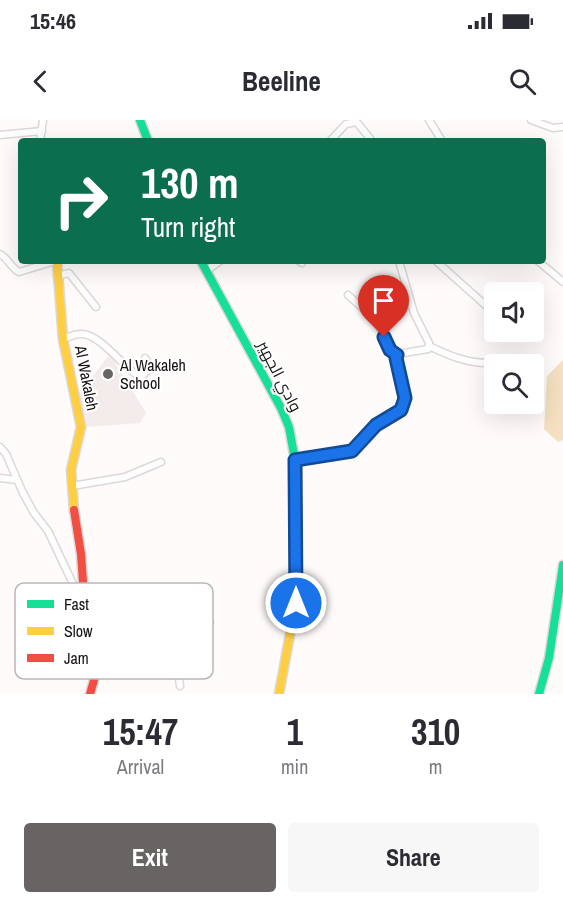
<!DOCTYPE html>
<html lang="en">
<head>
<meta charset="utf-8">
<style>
	:root { --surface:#fff; --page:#f7f7f7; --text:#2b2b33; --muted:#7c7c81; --accent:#676463 }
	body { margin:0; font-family:"Archivo Narrow",Cairo,sans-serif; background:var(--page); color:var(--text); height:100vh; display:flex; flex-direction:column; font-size:22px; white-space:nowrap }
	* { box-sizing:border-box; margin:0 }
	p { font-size:20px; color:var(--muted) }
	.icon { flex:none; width:33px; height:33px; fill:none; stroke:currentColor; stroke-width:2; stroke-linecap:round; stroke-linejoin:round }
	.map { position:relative; height:574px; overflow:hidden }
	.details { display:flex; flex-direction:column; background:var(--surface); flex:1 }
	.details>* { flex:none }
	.banner { position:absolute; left:18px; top:18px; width:528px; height:126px; border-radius:6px; box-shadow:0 6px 24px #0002; background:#0b6e4f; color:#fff; overflow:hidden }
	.controls { position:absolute; left:484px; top:162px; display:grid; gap:12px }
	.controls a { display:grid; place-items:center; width:60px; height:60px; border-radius:6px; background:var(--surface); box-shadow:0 6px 24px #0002; font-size:30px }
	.pin { position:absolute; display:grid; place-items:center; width:51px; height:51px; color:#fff; margin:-62px -26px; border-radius:50% 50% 50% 0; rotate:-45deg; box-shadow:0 0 6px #0007 }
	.pin .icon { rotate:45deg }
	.me { position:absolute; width:66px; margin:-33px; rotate:0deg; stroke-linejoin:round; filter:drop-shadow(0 0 4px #0008) }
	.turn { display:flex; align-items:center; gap:21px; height:126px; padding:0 24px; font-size:27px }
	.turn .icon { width:78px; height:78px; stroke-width:2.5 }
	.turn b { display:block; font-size:42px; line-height:51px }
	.eta { display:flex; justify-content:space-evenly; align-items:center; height:102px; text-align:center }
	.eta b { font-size:36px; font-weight:700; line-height:42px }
	.button { display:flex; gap:12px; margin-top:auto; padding:12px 24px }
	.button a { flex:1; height:69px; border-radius:6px; background:var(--accent); color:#fff; font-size:24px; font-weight:700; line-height:69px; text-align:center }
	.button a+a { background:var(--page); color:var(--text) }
	.status { display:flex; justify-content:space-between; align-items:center; height:42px; padding:0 30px; background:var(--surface); direction:ltr }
	.status svg { height:16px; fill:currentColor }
	header { display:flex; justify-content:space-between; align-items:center; height:78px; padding:0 24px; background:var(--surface); font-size:27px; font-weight:700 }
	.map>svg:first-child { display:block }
	.built { fill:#f4ecea }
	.green { fill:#f5e1c1 }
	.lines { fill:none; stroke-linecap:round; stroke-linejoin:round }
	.street-casing { stroke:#dcd8d8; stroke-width:9 }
	.fast-casing { stroke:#dcd8d8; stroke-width:11 }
	.slow-casing { stroke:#dcd8d8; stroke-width:11 }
	.jam-casing { stroke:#dcd8d8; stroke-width:11 }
	.street { stroke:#fffefe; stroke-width:6 }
	.fast { stroke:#16e098; stroke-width:8 }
	.slow { stroke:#ffcf43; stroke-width:8 }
	.jam { stroke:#f24e42; stroke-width:8 }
	.route-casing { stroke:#114b97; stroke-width:15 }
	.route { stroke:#1a73e8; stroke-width:10 }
	.poi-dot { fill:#676463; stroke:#fff; stroke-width:2 }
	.labels { text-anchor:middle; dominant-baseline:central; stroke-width:4.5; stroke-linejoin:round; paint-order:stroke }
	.poi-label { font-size:16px; fill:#161211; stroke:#fff; text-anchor:start }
	.street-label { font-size:16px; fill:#161211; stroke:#fff }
	.key { fill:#fff; stroke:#b9b8b8; stroke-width:1.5 }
	.key-label { font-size:16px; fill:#161211 }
</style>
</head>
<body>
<div class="status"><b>15:46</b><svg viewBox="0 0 49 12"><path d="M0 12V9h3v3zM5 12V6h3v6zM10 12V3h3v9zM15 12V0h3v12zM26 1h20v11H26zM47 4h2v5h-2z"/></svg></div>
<header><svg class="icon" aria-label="back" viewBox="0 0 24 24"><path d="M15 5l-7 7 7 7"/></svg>Beeline<svg class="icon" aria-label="search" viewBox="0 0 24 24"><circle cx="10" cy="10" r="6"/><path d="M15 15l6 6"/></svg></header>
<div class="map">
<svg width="563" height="574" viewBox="0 0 563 574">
	<rect width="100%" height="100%" fill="#fefbfa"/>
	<path class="built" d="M 110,234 L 146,293 L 140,303 L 85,307 L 78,275 Z"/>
	<path class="green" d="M 563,240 L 563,320 L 558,322 L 544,309 L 547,256 Z"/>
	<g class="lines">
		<g class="street-casing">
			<g id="street">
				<path d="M 355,0 L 372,21"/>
				<path d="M 429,0 L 442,21"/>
				<path d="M 531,0 L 553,8 L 563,7"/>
				<path d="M 0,15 L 42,11"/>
				<path d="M 40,21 L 43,0"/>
				<path d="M 330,21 L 346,4 L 356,2"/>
				<path d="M 0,134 C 8,138 10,147 19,152 L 55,141"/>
				<path d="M 299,141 L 302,143"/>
				<path d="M 436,141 L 492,191"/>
				<path d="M 538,141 L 563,162"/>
				<path d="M 206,151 L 220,141"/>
				<path d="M 57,156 L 69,153 L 96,187"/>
				<path d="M 348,175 L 377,201 L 390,230 L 397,235"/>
				<path d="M 63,219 C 70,217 75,213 82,214 C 99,214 122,245 137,255 L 142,256 L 149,249 L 149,244 L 145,238"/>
				<path d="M 429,226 C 448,235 466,243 488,243"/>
				<path d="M 0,327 L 6,334 L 23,373 L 34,393 L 48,411 L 83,485"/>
				<path d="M 295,340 L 352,331 L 376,305 L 401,290 L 404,286 L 405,278 L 396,238 L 398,234 L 428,229 L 429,223 L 414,193 L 399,141"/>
				<path d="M 0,358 L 17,360"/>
				<path d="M 72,366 L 125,357 L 161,342"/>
				<path d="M 39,471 C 47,477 49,482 55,489 C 64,500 74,503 81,518 L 97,517 L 120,499 L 161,483 L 166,484 L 173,512 L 210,502"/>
				<path d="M 173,512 L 180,566"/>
			</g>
		</g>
		<g class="fast-casing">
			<g id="fast">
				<path d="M 140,0 L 148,21"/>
				<path d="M 201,141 L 281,288 L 289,307 L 295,340 L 295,487"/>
				<path d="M 539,574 L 549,538 L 563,445"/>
			</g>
		</g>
		<g class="slow-casing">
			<g id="slow">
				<path d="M 57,141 L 63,219 L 81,307 L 71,350 L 74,390"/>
				<path d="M 279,574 L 295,487"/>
			</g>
		</g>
		<g class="jam-casing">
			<path id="jam" d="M 74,390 L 81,434 L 88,531 L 96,553 L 90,574"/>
		</g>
		<use href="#street" class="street"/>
		<use href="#fast" class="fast"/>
		<use href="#slow" class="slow"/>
		<use href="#jam" class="jam"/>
	</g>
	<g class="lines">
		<g class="route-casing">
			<path id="route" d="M 296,483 L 295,340 L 352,331 L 376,305 L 401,290 L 405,278 L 396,238 L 397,235 L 390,230 L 384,217"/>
		</g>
		<use href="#route" class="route"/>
	</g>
	<circle class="poi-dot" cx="108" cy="254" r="6"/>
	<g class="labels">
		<g class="poi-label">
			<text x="120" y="245">Al Wakaleh<tspan x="120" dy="18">School</tspan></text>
		</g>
		<g class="street-label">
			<text transform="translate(280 256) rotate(63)">وادي الجهير</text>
			<text transform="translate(87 258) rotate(79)">Al Wakaleh</text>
		</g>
	</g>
	<rect x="15" y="463" width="198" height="96" rx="9" class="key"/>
	<rect x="27" y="480" width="27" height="8" fill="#16e098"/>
	<rect x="27" y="507" width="27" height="8" fill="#ffcf43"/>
	<rect x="27" y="534" width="27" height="8" fill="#f24e42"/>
	<g class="key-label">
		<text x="64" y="490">Fast</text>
		<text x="64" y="517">Slow</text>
		<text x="64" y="544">Jam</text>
	</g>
</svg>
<div class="controls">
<a><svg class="icon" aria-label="sound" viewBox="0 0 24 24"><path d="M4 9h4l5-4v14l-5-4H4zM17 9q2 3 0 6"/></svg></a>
<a><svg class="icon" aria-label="search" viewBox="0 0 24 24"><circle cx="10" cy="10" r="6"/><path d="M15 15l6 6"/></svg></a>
</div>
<div class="pin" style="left:384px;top:217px;background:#d93025"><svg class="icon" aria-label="arrive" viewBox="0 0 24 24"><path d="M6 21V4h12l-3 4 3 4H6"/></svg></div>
<svg class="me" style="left:296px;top:483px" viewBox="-20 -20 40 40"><circle r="17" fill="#1a73e8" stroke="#fff" stroke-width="3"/><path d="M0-11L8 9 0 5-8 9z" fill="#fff"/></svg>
<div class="banner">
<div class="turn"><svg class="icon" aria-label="right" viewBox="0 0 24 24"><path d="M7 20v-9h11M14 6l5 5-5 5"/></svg><div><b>130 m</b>Turn right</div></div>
</div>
</div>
<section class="details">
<div class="eta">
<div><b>15:47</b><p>Arrival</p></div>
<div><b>1</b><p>min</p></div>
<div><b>310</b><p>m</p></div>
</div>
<div class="button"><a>Exit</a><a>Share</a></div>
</section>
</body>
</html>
